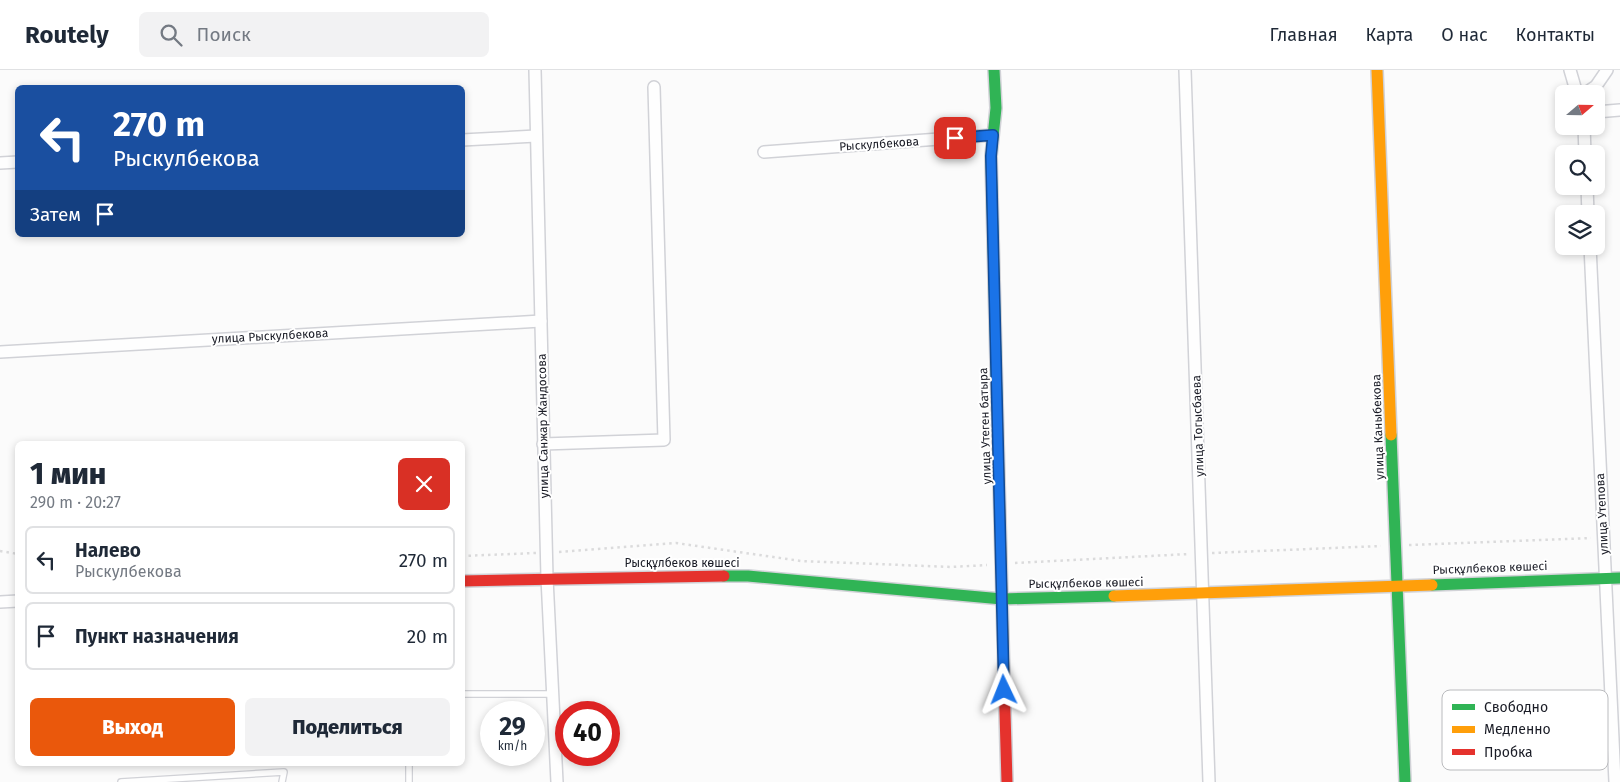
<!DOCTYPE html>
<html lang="ru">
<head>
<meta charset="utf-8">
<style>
	:root { --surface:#fff; --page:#f2f2f3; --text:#1f2937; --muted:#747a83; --line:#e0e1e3; --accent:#ea580c }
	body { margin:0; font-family:"Fira Sans",sans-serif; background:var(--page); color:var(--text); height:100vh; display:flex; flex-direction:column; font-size:19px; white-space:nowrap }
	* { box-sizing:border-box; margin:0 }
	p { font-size:16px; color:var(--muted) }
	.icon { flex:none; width:28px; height:28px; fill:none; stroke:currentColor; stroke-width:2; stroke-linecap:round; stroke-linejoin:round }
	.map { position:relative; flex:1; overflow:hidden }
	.sheet { position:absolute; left:15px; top:371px; width:450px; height:325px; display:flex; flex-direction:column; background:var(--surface); border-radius:8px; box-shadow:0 2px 8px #0003 }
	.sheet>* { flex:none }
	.guide { position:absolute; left:15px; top:15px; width:450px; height:152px; border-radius:8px; box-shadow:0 2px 8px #0003; background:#1a4fa0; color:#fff; overflow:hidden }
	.needle { width:32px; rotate:70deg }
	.buttons { position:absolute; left:1555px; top:15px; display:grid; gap:10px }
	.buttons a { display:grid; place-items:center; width:50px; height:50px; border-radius:8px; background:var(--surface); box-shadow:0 2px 8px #0003; font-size:25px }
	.speed { position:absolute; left:480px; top:631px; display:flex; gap:10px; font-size:25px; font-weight:700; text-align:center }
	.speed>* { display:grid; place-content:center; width:65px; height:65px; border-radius:50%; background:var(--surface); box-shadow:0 2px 8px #0003; line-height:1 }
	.speed small { font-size:12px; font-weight:400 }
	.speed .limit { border:8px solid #d22; background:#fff; color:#111 }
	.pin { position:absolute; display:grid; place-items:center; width:42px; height:42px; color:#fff; margin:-21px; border-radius:10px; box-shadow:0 2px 8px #0006 }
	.me { position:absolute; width:55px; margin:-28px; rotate:358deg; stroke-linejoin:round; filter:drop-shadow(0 0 4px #0008) }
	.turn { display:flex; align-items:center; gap:18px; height:105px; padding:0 15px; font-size:22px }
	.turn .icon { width:65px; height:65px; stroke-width:2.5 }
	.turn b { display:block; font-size:35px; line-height:42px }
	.then { display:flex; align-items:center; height:48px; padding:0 15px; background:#0003; gap:10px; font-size:19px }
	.round { display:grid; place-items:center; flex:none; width:52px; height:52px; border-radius:8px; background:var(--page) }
	.head { display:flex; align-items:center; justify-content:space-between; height:85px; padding:0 15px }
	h1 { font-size:30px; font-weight:800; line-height:38px }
	.button { display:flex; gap:10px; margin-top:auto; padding:10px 15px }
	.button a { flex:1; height:58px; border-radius:8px; background:var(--accent); color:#fff; font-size:20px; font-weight:800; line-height:58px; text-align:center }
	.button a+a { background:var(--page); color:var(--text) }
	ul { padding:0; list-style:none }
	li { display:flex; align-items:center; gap:15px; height:68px; margin:0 10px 8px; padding:0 5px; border:2px solid var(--line); border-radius:8px }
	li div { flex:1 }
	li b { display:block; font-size:19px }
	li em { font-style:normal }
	header { display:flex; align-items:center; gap:30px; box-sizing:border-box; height:70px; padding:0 25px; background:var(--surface); border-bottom:1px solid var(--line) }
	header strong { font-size:24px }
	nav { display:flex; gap:28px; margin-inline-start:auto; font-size:18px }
	.search { width:350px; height:45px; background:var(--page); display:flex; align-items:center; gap:12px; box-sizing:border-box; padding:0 18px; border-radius:8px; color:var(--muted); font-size:19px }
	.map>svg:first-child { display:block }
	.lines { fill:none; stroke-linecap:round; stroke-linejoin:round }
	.lane-casing { stroke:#d1d2d7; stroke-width:8 }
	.street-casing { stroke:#d1d2d7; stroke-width:14 }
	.fast-casing { stroke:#d1d2d7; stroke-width:14 }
	.slow-casing { stroke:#d1d2d7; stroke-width:14 }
	.jam-casing { stroke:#d1d2d7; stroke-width:14 }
	.path { stroke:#dbdbdc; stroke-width:2.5; stroke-dasharray:2.5 4; stroke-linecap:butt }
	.lane { stroke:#fefefe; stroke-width:5.5 }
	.street { stroke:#fefefe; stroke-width:11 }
	.fast { stroke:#30b455; stroke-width:11 }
	.slow { stroke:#ff9f0a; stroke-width:11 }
	.jam { stroke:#e5322d; stroke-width:11 }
	.route-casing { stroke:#114b97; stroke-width:12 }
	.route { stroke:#1a73e8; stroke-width:9 }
	.labels { text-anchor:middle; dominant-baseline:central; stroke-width:4; stroke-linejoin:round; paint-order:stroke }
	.street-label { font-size:12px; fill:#1a1c26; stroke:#fff }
	.key { fill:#fff; stroke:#babbbe; stroke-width:1 }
	.key-label { font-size:14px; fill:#1a1c26 }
</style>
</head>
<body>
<header>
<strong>Routely</strong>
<div class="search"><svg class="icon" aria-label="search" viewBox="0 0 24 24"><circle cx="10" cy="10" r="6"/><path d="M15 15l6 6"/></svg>Поиск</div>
<nav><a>Главная</a><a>Карта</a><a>О нас</a><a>Контакты</a></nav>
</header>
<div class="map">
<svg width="1620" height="712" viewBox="0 0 1620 712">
	<rect width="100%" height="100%" fill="#fbfbfb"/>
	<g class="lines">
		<g class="lane-casing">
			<g id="lane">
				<path d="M 462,624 L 553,624"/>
				<path d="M 121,712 L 284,702 L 282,712"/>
				<path d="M 409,712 L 409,694"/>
			</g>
		</g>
		<g class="street-casing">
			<g id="street">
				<path d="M 535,0 L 547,508 L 557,712"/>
				<path d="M 1185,0 L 1209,712"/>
				<path d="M 1570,0 L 1577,24"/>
				<path d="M 1584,24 L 1596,16 L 1607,0"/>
				<path d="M 1596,42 L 1620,40"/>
				<path d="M 1584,56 L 1585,84"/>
				<path d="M 462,70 L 536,66"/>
				<path d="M 764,82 L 993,65"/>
				<path d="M 0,93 L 18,92"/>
				<path d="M 1587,116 L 1588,144"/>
				<path d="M 1590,176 L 1615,712"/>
				<path d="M 0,282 L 541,251"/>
				<path d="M 543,374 L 664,370 L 654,17"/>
				<path d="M 0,532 L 18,531"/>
			</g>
		</g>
		<g class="fast-casing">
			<g id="fast">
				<path d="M 994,0 L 996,38 L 991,86 L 997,332"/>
				<path d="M 1391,365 L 1405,712"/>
				<path d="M 724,506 L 748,506 L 1002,529 L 1114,526"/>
				<path d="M 1432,515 L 1620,508"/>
			</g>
		</g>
		<g class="slow-casing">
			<g id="slow">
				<path d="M 1377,0 L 1391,365"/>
				<path d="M 997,332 L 1004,608"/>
				<path d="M 1114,526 L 1432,515"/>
			</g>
		</g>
		<g class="jam-casing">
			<g id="jam">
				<path d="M 462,511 L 724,506"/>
				<path d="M 1004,608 L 1007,712"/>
			</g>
		</g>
		<g class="path">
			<path d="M 1409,475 L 1591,468"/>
			<path d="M 0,481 L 18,484"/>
			<path d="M 559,482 L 676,473 L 801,491 L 951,497 L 987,495"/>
			<path d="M 1212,483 L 1381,476"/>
			<path d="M 462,486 L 536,483"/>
			<path d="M 1015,493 L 1189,484"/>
		</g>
		<use href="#lane" class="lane"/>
		<use href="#street" class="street"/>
		<use href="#fast" class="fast"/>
		<use href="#slow" class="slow"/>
		<use href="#jam" class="jam"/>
	</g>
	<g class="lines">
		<g class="route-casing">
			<path id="route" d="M 955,68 L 993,65 L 991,86 L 1004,620"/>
		</g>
		<use href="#route" class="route"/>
	</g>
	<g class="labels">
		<g class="street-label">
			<text transform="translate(879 74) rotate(-4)">Рыскулбекова</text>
			<text transform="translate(270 266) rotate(-3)">улица Рыскулбекова</text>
			<text transform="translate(543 356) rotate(-91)">улица Санжар Жандосова</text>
			<text transform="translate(985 356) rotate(-92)">улица Утеген батыра</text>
			<text transform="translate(1198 356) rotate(-92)">улица Тогысбаева</text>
			<text transform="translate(1378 357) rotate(-92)">улица Каныбекова</text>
			<text transform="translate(1602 444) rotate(-93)">улица Утепова</text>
			<text x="682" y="493">Рысқұлбеков көшесі</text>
			<text transform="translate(1490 498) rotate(-2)">Рысқұлбеков көшесі</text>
			<text transform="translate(1086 513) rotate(-1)">Рысқұлбеков көшесі</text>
		</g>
	</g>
	<rect x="1442" y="620" width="166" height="80" rx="8" class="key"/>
	<rect x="1452" y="634" width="23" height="6" fill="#30b455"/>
	<rect x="1452" y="656" width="23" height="7" fill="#ff9f0a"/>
	<rect x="1452" y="679" width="23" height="6" fill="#e5322d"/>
	<g class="key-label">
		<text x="1484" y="642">Свободно</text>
		<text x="1484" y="664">Медленно</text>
		<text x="1484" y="687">Пробка</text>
	</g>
</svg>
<div class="buttons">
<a><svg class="needle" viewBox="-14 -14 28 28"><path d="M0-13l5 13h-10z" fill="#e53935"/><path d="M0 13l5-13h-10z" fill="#747a83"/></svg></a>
<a><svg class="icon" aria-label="search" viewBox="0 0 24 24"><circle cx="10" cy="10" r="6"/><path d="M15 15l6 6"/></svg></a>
<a><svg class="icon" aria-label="layers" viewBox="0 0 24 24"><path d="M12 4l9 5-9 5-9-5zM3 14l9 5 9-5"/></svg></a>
</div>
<div class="speed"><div>29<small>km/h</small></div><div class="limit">40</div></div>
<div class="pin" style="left:955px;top:68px;background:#d93025"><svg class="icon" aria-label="arrive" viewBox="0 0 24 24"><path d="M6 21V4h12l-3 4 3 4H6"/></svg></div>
<svg class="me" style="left:1004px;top:620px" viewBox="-20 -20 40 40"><path d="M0-17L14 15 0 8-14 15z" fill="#1a73e8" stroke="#fff" stroke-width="4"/></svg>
<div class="guide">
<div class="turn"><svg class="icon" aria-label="left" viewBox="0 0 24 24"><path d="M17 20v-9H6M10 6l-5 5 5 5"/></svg><div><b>270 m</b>Рыскулбекова</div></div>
<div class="then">Затем<svg class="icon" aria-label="arrive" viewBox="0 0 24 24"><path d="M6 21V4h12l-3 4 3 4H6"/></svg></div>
</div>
<section class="sheet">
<div class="head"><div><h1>1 мин</h1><p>290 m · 20:27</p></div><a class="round" style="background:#d93025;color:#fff"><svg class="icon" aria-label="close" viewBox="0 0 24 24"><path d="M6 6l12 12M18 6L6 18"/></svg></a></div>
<ul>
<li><svg class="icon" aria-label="left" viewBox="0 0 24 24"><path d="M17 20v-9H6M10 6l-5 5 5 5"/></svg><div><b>Налево</b><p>Рыскулбекова</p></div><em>270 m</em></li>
<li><svg class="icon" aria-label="arrive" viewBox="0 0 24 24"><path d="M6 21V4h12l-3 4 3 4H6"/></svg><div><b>Пункт назначения</b></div><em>20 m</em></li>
</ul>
<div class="button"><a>Выход</a><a>Поделиться</a></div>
</section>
</div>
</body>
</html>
